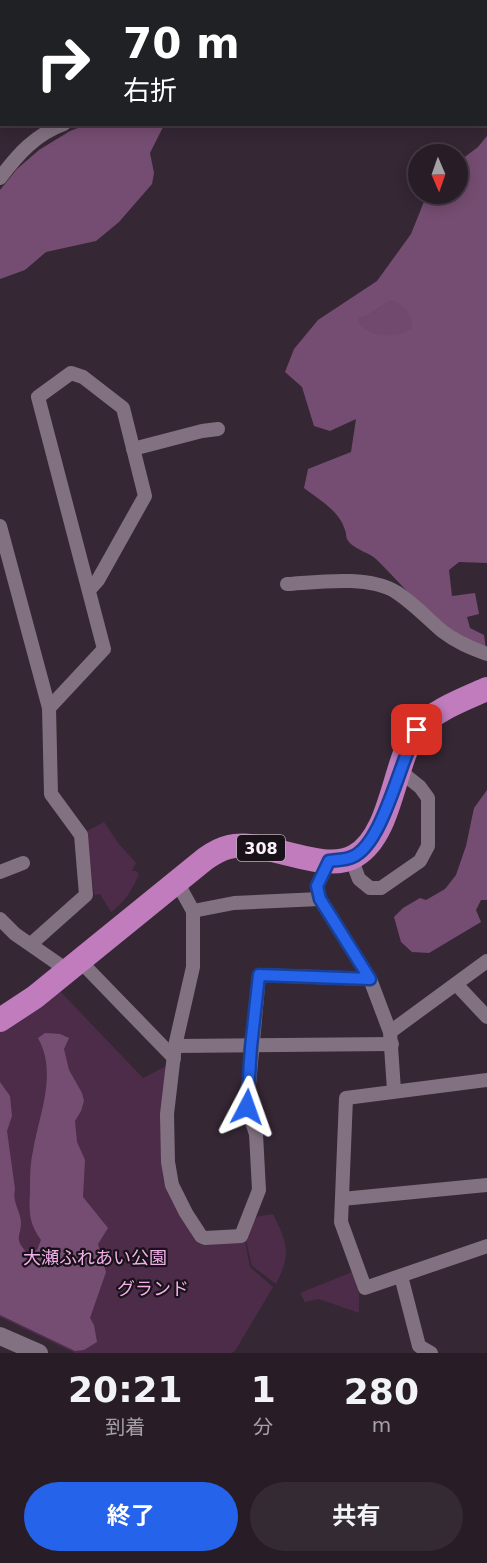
<!DOCTYPE html>
<html lang="ja">
<head>
<meta charset="utf-8">
<style>
	:root { --surface:#281d27; --page:#342a33; --text:#f1f3f6; --muted:#a5a2a7; --line:#443b44; --accent:#2563eb }
	body { margin:0; font-family:"DejaVu Sans","Noto Sans JP",sans-serif; background:var(--page); color:var(--text); height:100vh; display:flex; flex-direction:column; font-size:22px; white-space:nowrap }
	* { box-sizing:border-box; margin:0 }
	p { font-size:20px; color:var(--muted) }
	.icon { flex:none; width:33px; height:33px; fill:none; stroke:currentColor; stroke-width:2; stroke-linecap:round; stroke-linejoin:round }
	.map { position:relative; height:1353px; overflow:hidden }
	.panel { display:flex; flex-direction:column; background:var(--surface); flex:1 }
	.panel>* { flex:none }
	.guide { position:absolute; left:0px; top:0px; width:488px; height:126px; box-shadow:0 3px 15px #0003,0 0 0 2px var(--line); background:#202124; color:#fff; overflow:hidden }
	.needle { width:39px; rotate:178deg }
	.tools { position:absolute; left:408px; top:144px; display:grid; gap:12px }
	.tools a { display:grid; place-items:center; width:60px; height:60px; border-radius:50%; background:var(--surface); box-shadow:0 3px 15px #0003,0 0 0 2px var(--line); font-size:30px }
	.pin { position:absolute; display:grid; place-items:center; width:51px; height:51px; color:#fff; margin:-26px; border-radius:12px; box-shadow:0 3px 9px #0006 }
	.me { position:absolute; width:66px; margin:-33px; rotate:4deg; stroke-linejoin:round; filter:drop-shadow(0 0 4px #0008) }
	.turn { display:flex; align-items:center; gap:21px; height:126px; padding:0 24px; font-size:27px }
	.turn .icon { width:78px; height:78px; stroke-width:2.5 }
	.turn b { display:block; font-size:42px; line-height:51px }
	.eta { display:flex; justify-content:space-evenly; align-items:center; height:102px; text-align:center }
	.eta b { font-size:36px; font-weight:700; line-height:42px }
	.button { display:flex; gap:12px; margin-top:auto; padding:12px 24px }
	.button a { flex:1; height:69px; border-radius:36px; background:var(--accent); color:#fff; font-size:24px; font-weight:700; line-height:69px; text-align:center }
	.button a+a { background:var(--page); color:var(--text) }
	.map>svg:first-child { display:block }
	.green { fill:#4d2c4a }
	.forest { fill:#764d72 }
	.water { fill:#71486e }
	.lines { fill:none; stroke-linecap:round; stroke-linejoin:round }
	.minor { stroke:#827180; stroke-width:14 }
	.tertiary { stroke:#827180; stroke-width:18 }
	.trunk { stroke:#c07cbc; stroke-width:24 }
	.route-casing { stroke:#184099; stroke-width:15 }
	.route { stroke:#2563eb; stroke-width:10 }
	.labels { text-anchor:middle; dominant-baseline:central; stroke-width:4.5; stroke-linejoin:round; paint-order:stroke }
	.shield { fill:#191218; stroke:#b7aeb6; stroke-width:1.5 }
	.shield-label { font-size:16px; font-weight:bold; fill:#fbf1fa }
	.park-label { font-size:18px; fill:#f1b0eb; stroke:#191218 }
</style>
</head>
<body>
<div class="map">
<svg width="487" height="1353" viewBox="0 0 487 1353">
	<rect width="100%" height="100%" fill="#352734"/>
	<g class="green">
		<path d="M 104,822 L 119,844 L 136,863 L 132,871 L 136,871 L 139,874 C 132,890 125,902 111,912 L 100,894 L 94,895 L 87,831 Z"/>
		<path d="M 56,987 L 143,1078 L 168,1065 L 162,1159 L 164,1181 L 192,1235 L 202,1245 L 245,1241 L 250,1267 L 273,1287 L 235,1351 L 231,1353 L 75,1353 L 0,1317 L 0,1025 Z"/>
		<path d="M 273,1214 C 287,1243 292,1253 276,1284 L 252,1266 L 246,1240 L 255,1217 Z"/>
		<path d="M 352,1272 L 359,1294 L 359,1313 L 319,1299 L 305,1302 L 300,1293 Z"/>
	</g>
	<g class="forest">
		<path d="M 89,124 L 164,125 L 150,153 L 154,173 L 152,184 L 119,222 L 96,241 L 46,252 L 25,270 L 0,279 L 0,190 L 17,169 L 39,150 L 70,131 Z"/>
		<path d="M 487,136 L 487,563 L 459,562 L 449,570 L 452,596 L 475,593 L 479,614 L 467,617 L 470,628 L 484,635 L 486,649 C 442,636 408,590 376,559 C 368,552 356,550 349,542 C 345,537 347,535 345,530 C 339,510 319,500 304,488 L 308,469 L 351,452 L 356,419 L 330,431 L 314,426 L 302,387 L 285,372 L 294,349 L 318,320 L 377,281 L 411,234 L 427,194 L 458,194 L 458,162 L 478,147 Z"/>
		<path d="M 487,790 L 487,900 L 481,900 L 476,910 L 481,922 L 429,953 L 412,952 L 401,942 L 394,917 L 403,908 L 420,898 L 426,900 L 445,889 L 456,875 L 466,846 L 474,808 Z"/>
		<path d="M 45,1033 L 60,1034 L 69,1038 L 64,1049 L 69,1070 L 82,1093 L 84,1101 L 81,1111 L 75,1121 L 77,1142 L 85,1160 L 83,1197 L 108,1228 L 98,1244 L 106,1272 L 90,1318 L 94,1325 L 97,1342 L 84,1350 L 75,1351 L 0,1315 L 0,1082 L 10,1096 L 12,1116 L 7,1131 L 15,1189 C 12,1202 20,1210 21,1222 C 21,1238 13,1237 27,1253 L 37,1250 L 41,1240 C 29,1223 29,1213 30,1192 C 30,1178 30,1164 33,1151 C 39,1114 58,1074 38,1038 Z"/>
	</g>
	<path class="water" d="M 390,300 C 403,301 414,317 412,329 C 396,338 369,339 358,322 L 359,317 L 367,315 Z"/>
	<g class="lines">
		<g class="minor">
			<path d="M 40,0 L 40,2"/>
			<path d="M 214,0 L 224,2"/>
			<path d="M 175,2 L 176,0"/>
			<path d="M 304,2 L 305,0"/>
			<path d="M 376,2 L 377,0"/>
			<path d="M 0,81 L 2,79"/>
			<path d="M 0,178 C 18,154 36,134 64,124"/>
			<path d="M 133,449 L 202,431 L 218,429"/>
			<path d="M 0,526 L 49,708 L 51,794 L 81,835 L 86,895 L 31,944"/>
			<path d="M 287,584 C 319,582 368,575 396,592 C 413,603 427,618 442,631 C 456,642 471,648 487,654"/>
			<path d="M 49,708 L 104,649 L 38,397 L 71,373 L 83,377 L 123,408 L 145,496 L 98,580 L 89,590"/>
			<path d="M 351,858 L 359,879 L 370,888 L 381,888 L 420,861 L 428,846 L 428,798 L 420,787 L 400,771"/>
			<path d="M 329,861 L 317,886 L 320,899 L 370,979 L 390,1032 L 394,1090"/>
			<path d="M 0,872 L 23,863"/>
			<path d="M 177,882 L 193,911 L 193,967 L 175,1046 L 167,1114 L 168,1162 L 172,1185 L 186,1213 L 201,1236 L 205,1238 L 241,1236 L 259,1190 L 256,1134 L 247,1107 L 259,975 L 370,979"/>
			<path d="M 193,911 L 234,903 L 320,899"/>
			<path d="M 0,919 L 15,934 L 67,970"/>
			<path d="M 80,961 L 174,1058"/>
			<path d="M 456,984 L 487,1017"/>
			<path d="M 390,1032 L 487,961"/>
			<path d="M 175,1046 L 392,1044"/>
			<path d="M 487,1080 L 346,1098 L 341,1222 L 365,1288 L 487,1246"/>
			<path d="M 342,1199 L 487,1185"/>
			<path d="M 401,1276 L 419,1346 L 431,1353"/>
		</g>
		<path class="tertiary" d="M 0,1336 L 39,1353"/>
		<path class="trunk" d="M 0,1020 L 35,997 L 205,859 C 212,854 220,849 229,847 C 265,838 322,875 355,856 C 392,835 393,764 416,731 C 429,712 467,698 487,689"/>
	</g>
	<g class="lines">
		<g class="route-casing">
			<path id="route" d="M 247,1107 L 251,1047 L 259,975 L 370,979 L 320,899 L 317,886 L 329,861 C 336,860 346,860 352,857 C 383,845 400,760 417,730"/>
		</g>
		<use href="#route" class="route"/>
	</g>
	<g class="labels">
		<rect class="shield" x="237" y="835" width="48" height="26" rx="4.5"/>
		<g class="shield-label">
			<text x="261" y="848">308</text>
		</g>
		<g class="park-label">
			<text x="95" y="1257">大瀬ふれあい公園</text>
			<text x="153" y="1288">グランド</text>
		</g>
	</g>
</svg>
<div class="tools">
<a><svg class="needle" viewBox="-14 -14 28 28"><path d="M0-13l5 13h-10z" fill="#e53935"/><path d="M0 13l5-13h-10z" fill="#a5a2a7"/></svg></a>
</div>
<div class="pin" style="left:417px;top:730px;background:#d93025"><svg class="icon" aria-label="arrive" viewBox="0 0 24 24"><path d="M6 21V4h12l-3 4 3 4H6"/></svg></div>
<svg class="me" style="left:247px;top:1107px" viewBox="-20 -20 40 40"><path d="M0-17L14 15 0 8-14 15z" fill="#2563eb" stroke="#fff" stroke-width="4"/></svg>
<div class="guide">
<div class="turn"><svg class="icon" aria-label="right" viewBox="0 0 24 24"><path d="M7 20v-9h11M14 6l5 5-5 5"/></svg><div><b>70 m</b>右折</div></div>
</div>
</div>
<section class="panel">
<div class="eta">
<div><b>20:21</b><p>到着</p></div>
<div><b>1</b><p>分</p></div>
<div><b>280</b><p>m</p></div>
</div>
<div class="button"><a>終了</a><a>共有</a></div>
</section>
</body>
</html>
